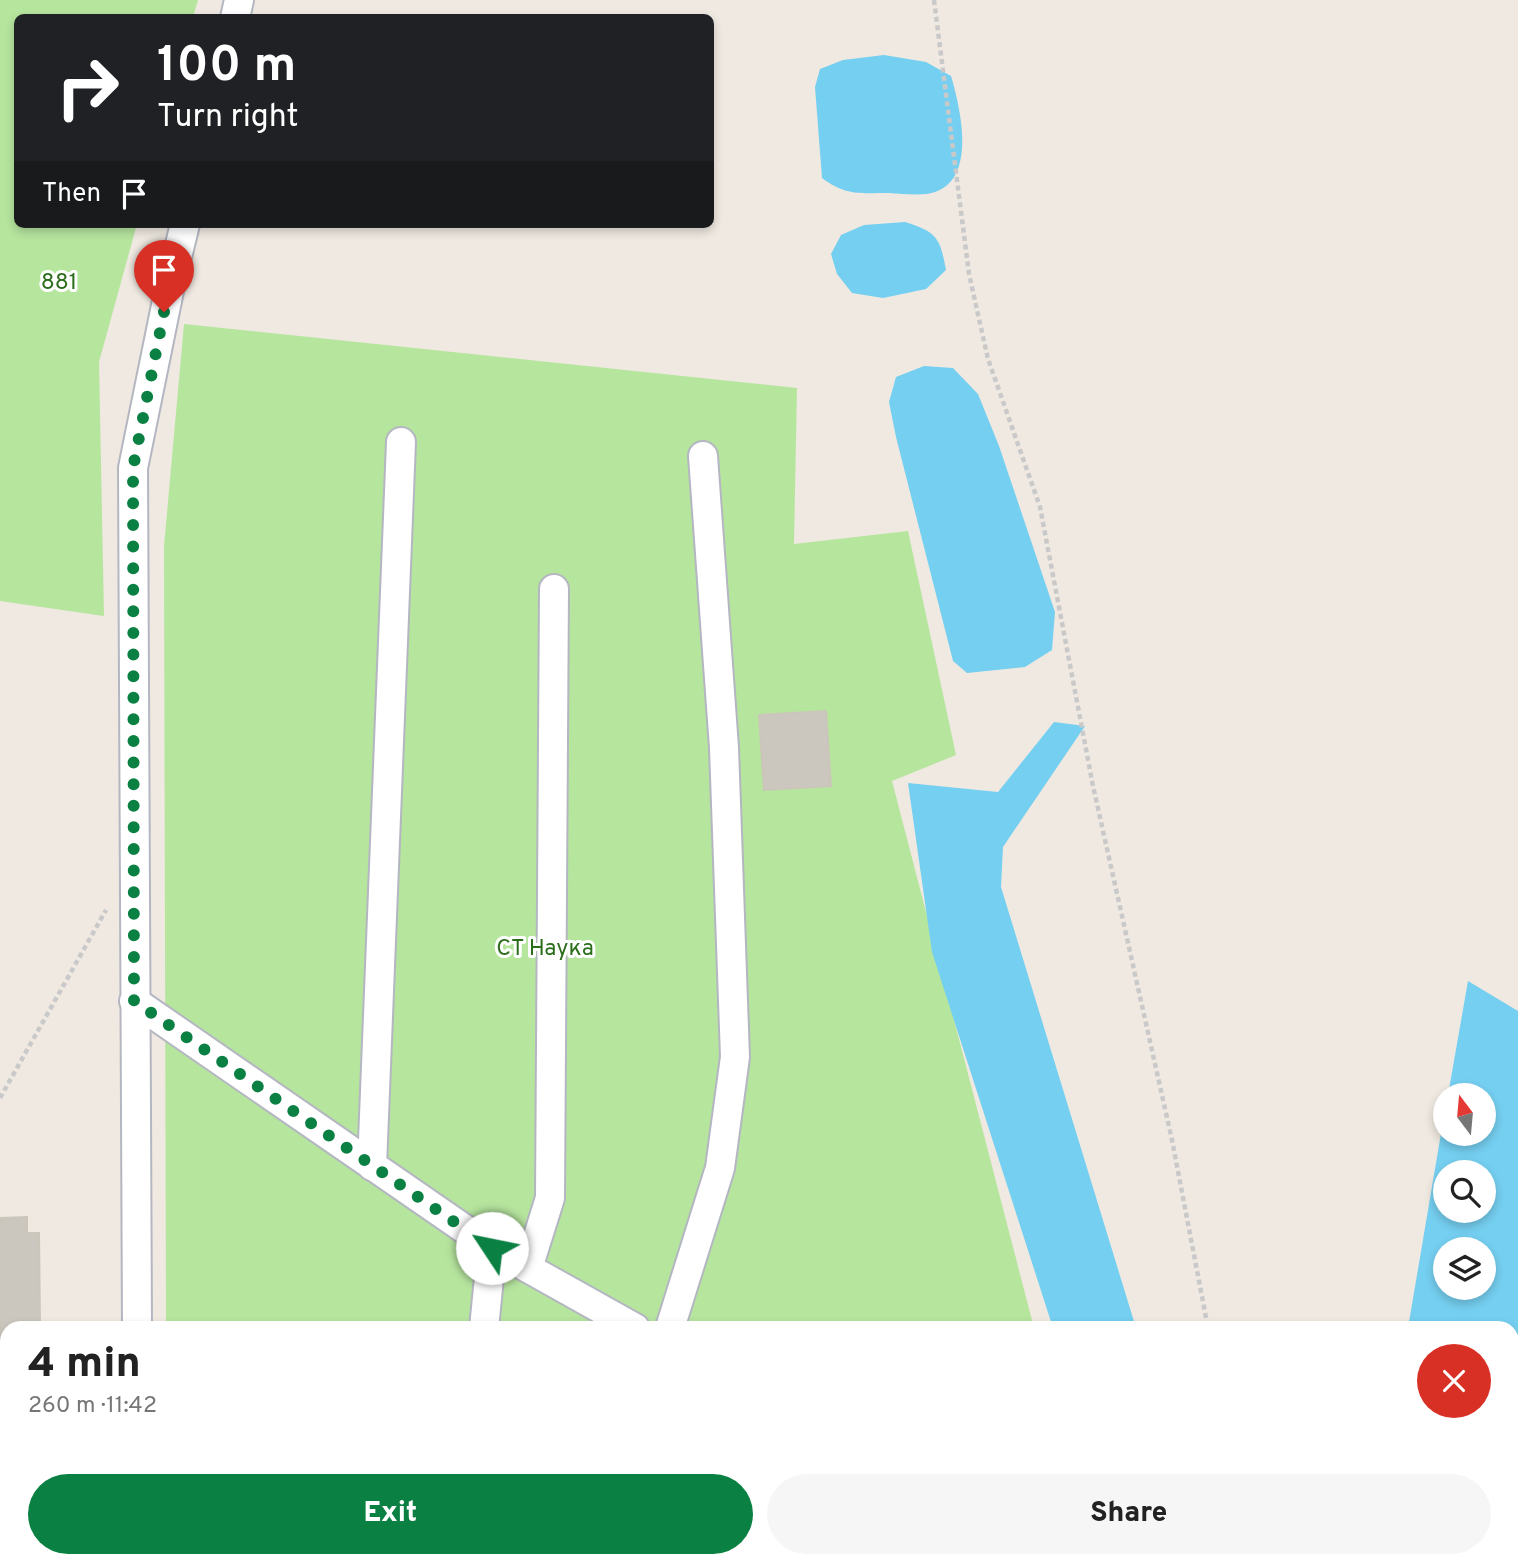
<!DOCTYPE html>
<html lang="en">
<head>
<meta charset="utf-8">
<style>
	:root { --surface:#fff; --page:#f6f6f6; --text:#222; --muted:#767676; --accent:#0b8043 }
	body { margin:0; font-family:Overpass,sans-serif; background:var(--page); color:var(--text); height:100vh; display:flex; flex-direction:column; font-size:26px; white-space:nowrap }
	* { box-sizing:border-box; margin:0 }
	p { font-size:23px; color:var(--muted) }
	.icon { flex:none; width:38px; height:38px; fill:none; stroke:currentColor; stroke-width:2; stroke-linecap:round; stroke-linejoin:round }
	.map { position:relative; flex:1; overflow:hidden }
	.panel { position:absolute; left:0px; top:1321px; width:1519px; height:247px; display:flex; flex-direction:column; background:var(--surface); border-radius:21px 21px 0 0; box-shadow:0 4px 10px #0003 }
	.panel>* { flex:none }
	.top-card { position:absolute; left:14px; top:14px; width:700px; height:214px; border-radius:10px; box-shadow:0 4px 10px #0003; background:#202124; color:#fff; overflow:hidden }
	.needle { width:46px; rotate:344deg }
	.fabs { position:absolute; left:1433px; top:1083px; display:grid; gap:14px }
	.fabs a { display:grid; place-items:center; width:63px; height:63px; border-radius:50%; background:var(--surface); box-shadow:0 4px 10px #0003; font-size:35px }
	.pin { position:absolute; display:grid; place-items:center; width:60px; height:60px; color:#fff; margin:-72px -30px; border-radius:50% 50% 50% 0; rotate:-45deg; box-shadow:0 0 7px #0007 }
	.pin .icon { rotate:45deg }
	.me { position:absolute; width:77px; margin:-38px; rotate:304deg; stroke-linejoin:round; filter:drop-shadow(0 0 5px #0008) }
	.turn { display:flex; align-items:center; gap:24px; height:147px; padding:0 28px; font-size:32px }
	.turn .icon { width:91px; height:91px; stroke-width:2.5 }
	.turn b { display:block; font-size:49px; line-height:60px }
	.then { display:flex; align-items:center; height:66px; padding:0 28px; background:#0003; gap:14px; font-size:26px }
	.round { display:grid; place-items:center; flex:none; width:74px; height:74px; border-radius:37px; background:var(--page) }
	.headline { display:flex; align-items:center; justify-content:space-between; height:119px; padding:0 28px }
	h1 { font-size:42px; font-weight:800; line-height:52px }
	.primary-button { display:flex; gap:14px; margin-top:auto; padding:14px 28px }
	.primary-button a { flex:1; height:80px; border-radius:42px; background:var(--accent); color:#fff; font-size:28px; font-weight:800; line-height:80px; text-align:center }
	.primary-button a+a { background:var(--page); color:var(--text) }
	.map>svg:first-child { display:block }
	.green { fill:#b6e59e }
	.water { fill:#75cff0; fill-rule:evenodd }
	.building { fill:#cbc7bf; stroke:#cbc5ba; stroke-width:2 }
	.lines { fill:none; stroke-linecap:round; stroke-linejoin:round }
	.minor-casing { stroke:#b4b7c1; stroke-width:32 }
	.path { stroke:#c9c9c9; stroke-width:4.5; stroke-dasharray:5 3.5; stroke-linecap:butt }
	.minor { stroke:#fff; stroke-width:28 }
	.route { stroke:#0b8043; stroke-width:12; stroke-dasharray:0 21.6 }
	.labels { text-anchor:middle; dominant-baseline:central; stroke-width:6; stroke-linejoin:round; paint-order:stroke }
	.park-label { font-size:23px; fill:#2c6e1b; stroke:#fff }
</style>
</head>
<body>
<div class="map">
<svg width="1518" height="1567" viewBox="0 0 1518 1567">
	<rect width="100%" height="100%" fill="#efe9e1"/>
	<g class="green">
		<path d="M 0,0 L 198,0 L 193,17 L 18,18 L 18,224 L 137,224 L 99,362 L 104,616 L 0,601 Z"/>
		<path d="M 184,324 L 797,388 L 794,544 L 908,531 L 956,755 L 892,781 L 1034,1328 L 166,1328 L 164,546 Z"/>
		<path d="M 166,1561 L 1075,1561 L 1076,1567 L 166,1567 Z"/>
	</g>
	<g class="water">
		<path d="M 884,55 L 926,62 L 951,76 C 961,110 979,186 927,194 C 915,195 901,194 889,193 C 860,193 846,196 822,178 L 815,87 L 820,69 L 843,60 Z"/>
		<path d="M 905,222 C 937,232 940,238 946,270 L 926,289 L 883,298 L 852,293 L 837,274 L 831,254 L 841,235 L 864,225 Z"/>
		<path d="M 924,366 L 953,368 L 978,394 L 999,446 L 1055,612 L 1052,650 L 1025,667 L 967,673 L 953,661 L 896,437 L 889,402 L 896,377 Z"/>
		<path d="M 1054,722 L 1085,726 L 1003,847 L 1001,887 L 1136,1328 L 1053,1328 L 932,952 L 908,783 L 998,792 Z"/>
		<path d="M 1468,981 L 1518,1011 L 1518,1567 L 1381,1567 L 1381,1561 L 1512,1561 L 1512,1328 L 1408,1328 L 1445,1110 L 1446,1134 L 1484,1134 L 1484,1096 L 1448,1095 ZM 1446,1172 L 1484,1172 L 1484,1211 L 1446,1211 ZM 1446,1250 L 1484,1250 L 1484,1288 L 1446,1288 Z"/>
		<path d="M 1103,1561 L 1207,1561 L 1209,1567 L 1104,1567 Z"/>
	</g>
	<g class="building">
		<path d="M 826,711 L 831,786 L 764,790 L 759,715 Z"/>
		<path d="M 27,1217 L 27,1233 L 39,1233 L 40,1328 L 7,1328 L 7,1558 L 0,1558 L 0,1218 Z"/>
		<path d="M 641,1561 L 681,1561 L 699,1565 L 698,1567 L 639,1567 Z"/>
	</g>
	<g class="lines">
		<g class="minor-casing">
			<g id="minor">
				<path d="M 235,18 L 239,0"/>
				<path d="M 134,1001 L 492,1248 L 635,1328"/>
				<path d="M 372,1166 L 401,442"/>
				<path d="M 528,1268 L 550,1198 L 554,589"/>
				<path d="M 137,1328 L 133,468 L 170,286 L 185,224"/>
				<path d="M 484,1328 L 492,1248"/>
				<path d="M 670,1328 L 720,1168 L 735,1057 L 724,748 L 703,456"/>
				<path d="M 139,1561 L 139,1567"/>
				<path d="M 458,1567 L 458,1561"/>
				<path d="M 627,1567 L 628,1561"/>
			</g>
		</g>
		<g class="path">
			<path d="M 934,0 L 969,274 L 988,359 L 1040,507 L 1093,786 L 1172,1140 L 1208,1328"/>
			<path d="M 0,1098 L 106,910"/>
			<path d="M 1249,1561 L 1250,1567"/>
		</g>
		<use href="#minor" class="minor"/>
	</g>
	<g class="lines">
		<path class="route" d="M 164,312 L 133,468 L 134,1001 L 492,1248"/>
	</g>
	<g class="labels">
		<g class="park-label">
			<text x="59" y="283">881</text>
			<text x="545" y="949">СТ Наука</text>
		</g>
	</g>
</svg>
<div class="fabs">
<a><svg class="needle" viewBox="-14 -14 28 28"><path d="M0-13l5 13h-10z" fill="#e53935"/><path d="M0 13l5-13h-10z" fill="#767676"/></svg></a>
<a><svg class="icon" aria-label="search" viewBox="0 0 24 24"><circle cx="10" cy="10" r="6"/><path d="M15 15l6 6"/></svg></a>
<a><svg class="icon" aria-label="layers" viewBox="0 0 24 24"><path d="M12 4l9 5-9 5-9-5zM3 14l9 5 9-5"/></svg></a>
</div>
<div class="pin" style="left:164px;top:312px;background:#d93025"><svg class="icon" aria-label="arrive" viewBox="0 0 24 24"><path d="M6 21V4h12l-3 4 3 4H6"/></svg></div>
<svg class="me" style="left:492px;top:1248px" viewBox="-20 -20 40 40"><circle r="19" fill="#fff"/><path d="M0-13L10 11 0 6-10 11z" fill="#0b8043"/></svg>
<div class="top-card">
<div class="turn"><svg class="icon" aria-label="right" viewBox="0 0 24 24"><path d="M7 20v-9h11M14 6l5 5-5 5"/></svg><div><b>100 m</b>Turn right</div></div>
<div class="then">Then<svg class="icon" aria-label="arrive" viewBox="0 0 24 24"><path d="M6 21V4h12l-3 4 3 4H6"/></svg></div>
</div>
<section class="panel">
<div class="headline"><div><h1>4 min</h1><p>260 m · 11:42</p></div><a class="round" style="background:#d93025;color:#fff"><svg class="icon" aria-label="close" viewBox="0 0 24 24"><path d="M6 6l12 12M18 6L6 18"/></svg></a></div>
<div class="primary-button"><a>Exit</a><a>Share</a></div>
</section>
</div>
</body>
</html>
